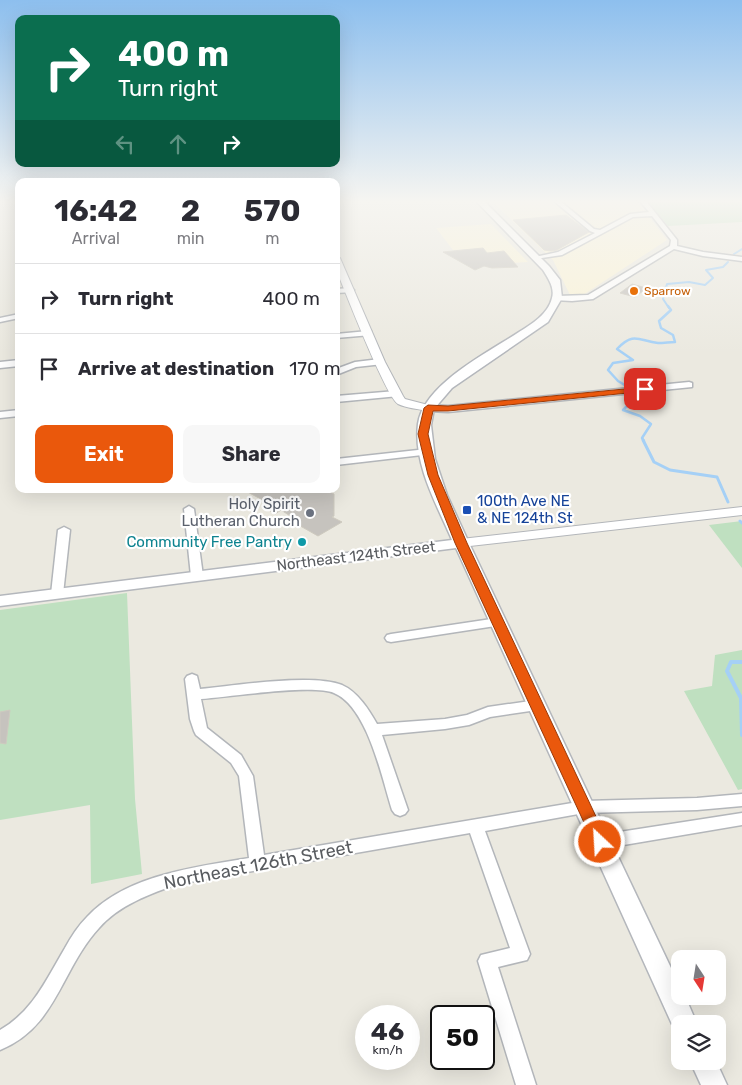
<!DOCTYPE html>
<html lang="en">
<head>
<meta charset="utf-8">
<style>
	:root { --surface:#fff; --page:#f7f7f7; --text:#2b2b33; --muted:#7c7c81; --line:#e1e1e2; --accent:#ea580c }
	body { margin:0; font-family:Rubik,sans-serif; background:var(--page); color:var(--text); height:100vh; display:flex; flex-direction:column; font-size:19px; white-space:nowrap }
	* { box-sizing:border-box; margin:0 }
	p { font-size:16px; color:var(--muted) }
	.icon { flex:none; width:28px; height:28px; fill:none; stroke:currentColor; stroke-width:2; stroke-linecap:round; stroke-linejoin:round }
	.map { position:relative; flex:1; overflow:hidden }
	.sheet { position:absolute; left:15px; top:178px; width:325px; height:315px; display:flex; flex-direction:column; background:var(--surface); border-radius:10px; box-shadow:0 5px 20px #0002 }
	.sheet>* { flex:none }
	.banner { position:absolute; left:15px; top:15px; width:325px; height:152px; border-radius:10px; box-shadow:0 5px 20px #0002; background:#0b6e4f; color:#fff; overflow:hidden }
	.needle { width:32px; rotate:168deg }
	.buttons { position:absolute; left:671px; top:950px; display:grid; gap:10px }
	.buttons a { display:grid; place-items:center; width:55px; height:55px; border-radius:10px; background:var(--surface); box-shadow:0 5px 20px #0002; font-size:25px }
	.speed { position:absolute; left:355px; top:1005px; display:flex; gap:10px; font-size:25px; font-weight:700; text-align:center }
	.speed>* { display:grid; place-content:center; width:65px; height:65px; border-radius:50%; background:var(--surface); box-shadow:0 5px 20px #0002; line-height:1 }
	.speed small { font-size:12px; font-weight:400 }
	.speed .limit { border:2px solid #111; border-radius:8px; background:#fff; color:#111 }
	.pin { position:absolute; display:grid; place-items:center; width:42px; height:42px; color:#fff; margin:-21px; border-radius:10px; box-shadow:0 2px 8px #0006 }
	.me { position:absolute; width:55px; margin:-28px; rotate:335deg; stroke-linejoin:round; filter:drop-shadow(0 0 4px #0008) }
	.turn { display:flex; align-items:center; gap:18px; height:105px; padding:0 20px; font-size:22px }
	.turn .icon { width:65px; height:65px; stroke-width:2.5 }
	.turn b { display:block; font-size:35px; line-height:42px }
	.lanes { display:flex; align-items:center; height:48px; padding:0 20px; background:#0003; justify-content:center; gap:25px; direction:ltr }
	.lanes .off { opacity:.35 }
	.eta { display:flex; justify-content:space-evenly; align-items:center; height:85px; text-align:center }
	.eta b { font-size:30px; font-weight:700; line-height:35px }
	.button { display:flex; gap:10px; margin-top:auto; padding:10px 20px }
	.button a { flex:1; height:58px; border-radius:10px; background:var(--accent); color:#fff; font-size:20px; font-weight:700; line-height:58px; text-align:center }
	.button a+a { background:var(--page); color:var(--text) }
	ul { padding:0; list-style:none }
	li { display:flex; align-items:center; gap:15px; height:70px; padding:0 20px; border-top:1px solid var(--line) }
	li div { flex:1 }
	li b { display:block; font-size:19px }
	li em { font-style:normal }
	.map>svg:first-child { display:block }
	.commercial { fill:#faf3d6 }
	.green { fill:#bfe0c0 }
	.lines { fill:none; stroke-linecap:round; stroke-linejoin:round }
	.stream-far3 { stroke:#a5d0f6; stroke-width:2 }
	.stream-far2 { stroke:#a5d0f6; stroke-width:2.5 }
	.stream-far1 { stroke:#a5d0f6; stroke-width:3 }
	.stream { stroke:#a5d0f6; stroke-width:4 }
	.building { fill:#c6c3be; stroke:#cecabf }
	.minor-casing { stroke:#b3b6ba; stroke-width:3 }
	.tertiary-casing { stroke:#b3b6ba; stroke-width:2 }
	.secondary-casing { stroke:#b4b7bc; stroke-width:3 }
	.minor { fill:#fff; fill-rule:evenodd }
	.tertiary { fill:#fff; fill-rule:evenodd }
	.secondary { fill:#fff; fill-rule:evenodd }
	.route { fill:#ea580c; stroke:#983908 }
	.food-dot { fill:#e8710a; stroke:#fff; stroke-width:2 }
	.transit-dot { fill:#1a4fb4; stroke:#fff; stroke-width:2 }
	.worship-dot { fill:#6b7280; stroke:#fff; stroke-width:2 }
	.culture-dot { fill:#0f9aa8; stroke:#fff; stroke-width:2 }
	.labels { text-anchor:middle; dominant-baseline:central; stroke-width:4.5; stroke-linejoin:round; paint-order:stroke }
	.far-food-label { font-size:12px; fill:#c56008; stroke:#fff; text-anchor:start }
	.transit-label { font-size:15px; fill:#164399; stroke:#fff; text-anchor:start }
	.worship-label { font-size:15px; fill:#5b616d; stroke:#fff; text-anchor:end }
	.culture-label { font-size:15px; fill:#0d838f; stroke:#fff; text-anchor:end }
	.street-label { font-size:15px; fill:#595c60; stroke:#fff }
	.near-street-label { font-size:18px; fill:#595c60; stroke:#fff }
</style>
</head>
<body>
<div class="map">
<svg width="742" height="1085" viewBox="0 0 742 1085">
	<rect width="100%" height="100%" fill="#ebe9e0"/>
	<g class="commercial">
		<path d="M 492,201 L 637,201 L 667,240 L 583,295 L 570,295 L 553,260 Z"/>
		<path d="M 491,224 L 528,262 L 498,264 L 483,248 L 453,250 L 436,228 Z"/>
	</g>
	<g class="green">
		<path d="M 647,201 L 742,201 L 742,222 L 668,226 Z"/>
		<path d="M 742,521 L 742,568 L 709,525 Z"/>
		<path d="M 127,593 L 135,799 L 142,874 L 91,884 L 90,805 L 0,820 L 0,610 Z"/>
		<path d="M 742,650 L 742,789 L 738,790 L 684,691 L 712,686 L 715,655 Z"/>
	</g>
	<g class="lines">
		<g class="stream-far3">
			<path d="M 734,254 L 742,249"/>
			<path d="M 669,308 L 663,299 L 667,284 L 689,282 L 705,285 L 713,278 L 706,270 L 723,267 L 728,262"/>
		</g>
		<g class="stream-far2">
			<path d="M 628,387 L 618,381 L 608,370 L 613,363 L 633,360 L 617,349 C 634,331 639,341 658,343 C 664,343 670,342 675,342 L 673,335 L 661,328 L 659,321 L 671,310 L 668,306"/>
			<path d="M 636,397 L 623,410 L 640,416 L 651,424 L 642,438 L 644,441"/>
		</g>
		<g class="stream-far1">
			<path d="M 643,440 L 654,462 L 670,470 L 717,477 L 728,502"/>
			<path d="M 740,521 L 742,523"/>
		</g>
		<path class="stream" d="M 742,662 L 731,662 L 727,671 L 741,698 L 742,735"/>
	</g>
	<g class="building">
		<path d="M 566,215 L 589,232 L 557,250 L 551,251 L 544,250 L 513,220 Z"/>
		<path d="M 483,248 L 487,253 L 504,251 L 518,267 L 492,268 L 484,266 L 475,270 L 443,252 Z"/>
		<path d="M 632,284 L 646,288 L 647,288 L 635,297 L 620,293 Z"/>
		<path d="M 242,489 L 274,489 L 283,493 L 291,489 L 324,489 L 334,494 L 334,516 L 332,517 L 342,522 L 318,536 L 295,523 L 298,521 L 281,510 L 275,514 L 266,508 L 272,505 Z"/>
		<path d="M 10,710 L 6,744 L 0,743 L 0,712 Z"/>
	</g>
	<g class="lines">
		<g class="minor-casing">
			<g id="minor">
				<path d="M 554,201 L 560,201 L 594,229 L 600,230 L 630,214 L 649,212 L 640,201 L 646,201 L 677,240 L 677,246 L 703,252 L 742,257 L 742,261 L 703,256 L 674,249 L 593,299 L 572,301 L 554,300 L 553,298 L 557,296 L 588,295 L 670,246 L 671,240 L 652,216 L 633,217 L 562,255 L 535,259 L 535,257 L 558,252 L 595,233 L 590,231 Z"/>
				<path d="M 350,288 L 354,290 L 353,292 L 336,293 L 336,289 Z"/>
				<path d="M 19,314 L 19,318 L 0,322 L 0,318 Z"/>
				<path d="M 368,331 L 371,331 L 371,335 L 336,338 L 336,334 Z"/>
				<path d="M 380,359 L 383,360 L 383,364 L 356,367 L 336,375 L 336,369 L 355,362 Z"/>
				<path d="M 19,360 L 19,366 L 0,368 L 0,362 Z"/>
				<path d="M 689,382 L 692,383 L 692,387 L 448,412 L 428,411 L 423,408 L 428,405 L 448,406 Z"/>
				<path d="M 396,391 L 399,392 L 399,396 L 336,402 L 336,396 Z"/>
				<path d="M 19,410 L 19,416 L 0,418 L 0,412 Z"/>
				<path d="M 427,449 L 432,452 L 431,454 L 336,465 L 336,459 Z"/>
				<path d="M 189,506 L 194,509 L 203,576 L 197,580 L 191,576 L 184,509 Z"/>
				<path d="M 64,527 L 70,530 L 63,594 L 57,598 L 51,594 L 58,530 Z"/>
				<path d="M 498,618 L 502,619 L 504,622 L 502,625 L 391,642 L 387,641 L 385,638 L 387,635 L 391,634 Z"/>
				<path d="M 192,674 L 197,676 L 200,689 C 234,686 311,673 342,685 C 358,692 369,710 377,724 L 445,719 L 467,715 L 488,707 L 537,700 L 542,701 L 544,705 L 542,709 L 537,710 L 490,717 L 469,725 L 445,729 L 382,735 L 408,810 L 405,814 L 400,816 L 395,814 L 392,810 C 382,779 368,707 334,693 C 312,684 229,697 201,699 L 207,728 L 241,755 L 253,776 L 264,855 L 584,801 L 697,798 L 742,794 L 742,806 L 697,810 L 584,813 L 485,831 L 530,954 L 527,960 L 498,967 L 536,1085 L 516,1085 L 478,961 L 481,955 L 510,948 L 470,833 L 178,884 C 150,894 119,905 99,928 C 61,969 57,1027 0,1050 L 0,1030 C 33,1011 46,980 65,948 C 71,937 78,926 87,917 C 126,875 195,867 249,858 L 239,776 L 231,763 L 196,735 L 194,731 L 190,719 L 185,679 L 187,676 Z"/>
				<path d="M 742,813 L 742,825 L 600,849 L 594,847 L 592,842 L 594,837 L 600,835 Z"/>
			</g>
		</g>
		<g class="tertiary-casing">
			<g id="tertiary">
				<path d="M 336,255 L 340,258 L 385,362 L 403,396 L 405,399 L 432,406 L 434,408 L 432,410 L 428,411 C 419,409 406,408 398,404 C 386,397 344,289 336,269 Z"/>
				<path d="M 742,507 L 742,515 L 461,547 L 454,543 L 461,539 Z"/>
			</g>
		</g>
		<g class="secondary-casing">
			<g id="secondary">
				<path d="M 476,201 L 484,201 L 549,266 L 560,280 L 562,298 L 548,322 L 452,388 L 434,409 L 431,425 L 435,459 L 447,495 L 469,543 L 680,987 L 680,996 L 685,996 L 697,1024 L 680,1024 L 680,1034 L 676,1033 L 456,548 L 0,606 L 0,596 L 452,540 C 437,505 413,464 418,424 C 423,385 487,353 519,332 C 532,324 548,314 552,298 C 555,288 548,278 543,270 Z"/>
				<path d="M 690,1061 L 716,1061 L 727,1085 L 701,1085 Z"/>
			</g>
		</g>
		<use href="#minor" class="minor"/>
		<use href="#tertiary" class="tertiary"/>
		<use href="#secondary" class="secondary"/>
	</g>
	<linearGradient id="sky" x2="0" y2="1"><stop stop-color="#8dbfee"/><stop offset="0.57" stop-color="#f6f5f1"/><stop offset="1" stop-color="#f6f5f1" stop-opacity="0"/></linearGradient>
	<rect width="742" height="353" fill="url(#sky)"/>
	<path class="route" d="M 645,387 L 648,387 L 648,391 L 448,411 L 433,411 L 428,434 L 438,475 L 467,543 L 608,842 L 606,847 L 600,849 L 595,847 L 593,842 L 455,543 L 428,475 L 418,434 L 424,408 L 428,405 L 448,406 Z"/>
	<circle class="food-dot" cx="634" cy="291" r="5"/>
	<rect class="transit-dot" x="462" y="505" width="10" height="10" rx="2.5"/>
	<circle class="worship-dot" cx="310" cy="513" r="5"/>
	<circle class="culture-dot" cx="302" cy="542" r="5"/>
	<g class="labels">
		<g class="far-food-label">
			<text x="644" y="291">Sparrow</text>
		</g>
		<g class="transit-label">
			<text x="477" y="501">100th Ave NE<tspan x="477" dy="17">&amp; NE 124th St</tspan></text>
		</g>
		<g class="worship-label">
			<text x="300" y="504">Holy Spirit<tspan x="300" dy="17">Lutheran Church</tspan></text>
		</g>
		<g class="culture-label">
			<text x="292" y="542">Community Free Pantry</text>
		</g>
		<g class="street-label">
			<text transform="translate(356 556) rotate(-7)">Northeast 124th Street</text>
		</g>
		<g class="near-street-label">
			<text transform="translate(258 865) rotate(-11)">Northeast 126th Street</text>
		</g>
	</g>
</svg>
<div class="buttons">
<a><svg class="needle" viewBox="-14 -14 28 28"><path d="M0-13l5 13h-10z" fill="#e53935"/><path d="M0 13l5-13h-10z" fill="#7c7c81"/></svg></a>
<a><svg class="icon" aria-label="layers" viewBox="0 0 24 24"><path d="M12 4l9 5-9 5-9-5zM3 14l9 5 9-5"/></svg></a>
</div>
<div class="speed"><div>46<small>km/h</small></div><div class="limit">50</div></div>
<div class="pin" style="left:645px;top:389px;background:#d93025"><svg class="icon" aria-label="arrive" viewBox="0 0 24 24"><path d="M6 21V4h12l-3 4 3 4H6"/></svg></div>
<svg class="me" style="left:600px;top:842px" viewBox="-20 -20 40 40"><circle r="17" fill="#ea580c" stroke="#fff" stroke-width="3"/><path d="M0-11L8 9 0 5-8 9z" fill="#fff"/></svg>
<div class="banner">
<div class="turn"><svg class="icon" aria-label="right" viewBox="0 0 24 24"><path d="M7 20v-9h11M14 6l5 5-5 5"/></svg><div><b>400 m</b>Turn right</div></div>
<div class="lanes"><svg class="icon off" aria-label="left" viewBox="0 0 24 24"><path d="M17 20v-9H6M10 6l-5 5 5 5"/></svg><svg class="icon off" aria-label="ahead" viewBox="0 0 24 24"><path d="M12 20V5M6 11l6-6 6 6"/></svg><svg class="icon" aria-label="right" viewBox="0 0 24 24"><path d="M7 20v-9h11M14 6l5 5-5 5"/></svg></div>
</div>
<section class="sheet">
<div class="eta">
<div><b>16:42</b><p>Arrival</p></div>
<div><b>2</b><p>min</p></div>
<div><b>570</b><p>m</p></div>
</div>
<ul>
<li><svg class="icon" aria-label="right" viewBox="0 0 24 24"><path d="M7 20v-9h11M14 6l5 5-5 5"/></svg><div><b>Turn right</b></div><em>400 m</em></li>
<li><svg class="icon" aria-label="arrive" viewBox="0 0 24 24"><path d="M6 21V4h12l-3 4 3 4H6"/></svg><div><b>Arrive at destination</b></div><em>170 m</em></li>
</ul>
<div class="button"><a>Exit</a><a>Share</a></div>
</section>
</div>
</body>
</html>
